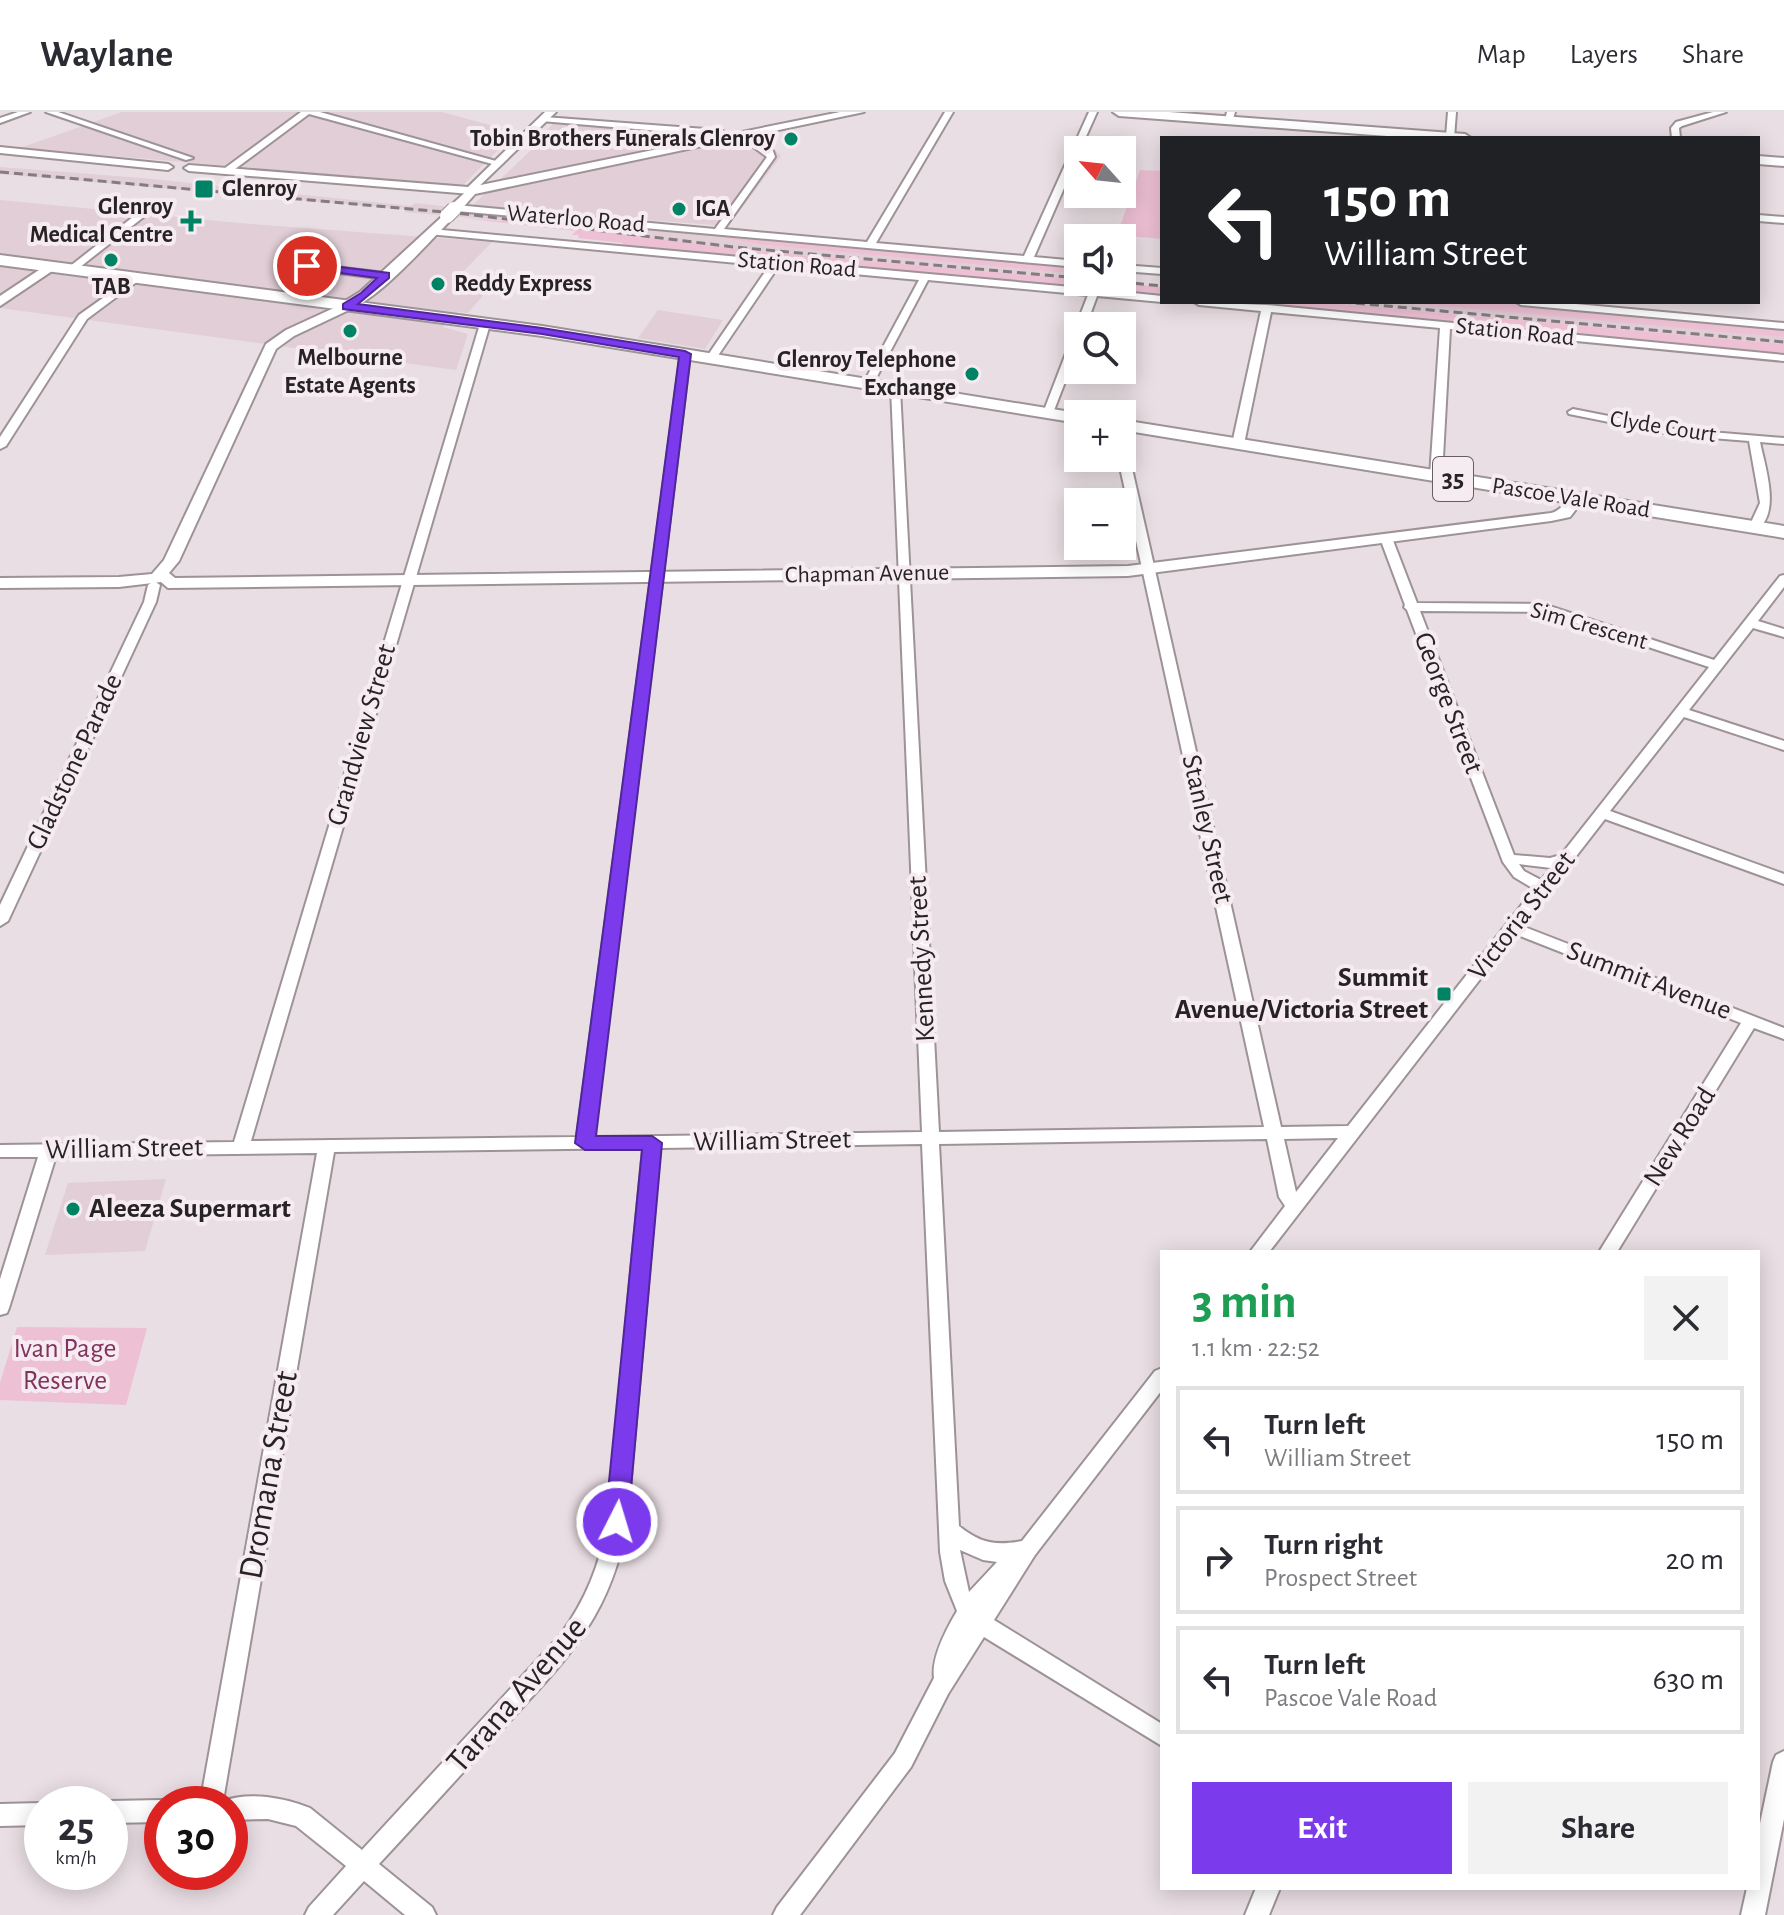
<!DOCTYPE html>
<html lang="en">
<head>
<meta charset="utf-8">
<style>
	:root { --surface:#fff; --page:#f2f2f3; --text:#2b2b33; --muted:#7c7c81; --line:#e1e1e2; --accent:#7c3aed }
	body { margin:0; font-family:"Alegreya Sans",sans-serif; background:var(--page); color:var(--text); height:100vh; display:flex; flex-direction:column; font-size:30px; white-space:nowrap }
	* { box-sizing:border-box; margin:0 }
	p { font-size:26px; color:var(--muted) }
	.icon { flex:none; width:44px; height:44px; fill:none; stroke:currentColor; stroke-width:2; stroke-linecap:round; stroke-linejoin:round }
	.map { position:relative; flex:1; overflow:hidden }
	.drawer { position:absolute; left:1160px; top:1138px; width:600px; height:640px; display:flex; flex-direction:column; background:var(--surface); border-radius:0px; box-shadow:0 4px 20px #0003 }
	.drawer>* { flex:none }
	.guide { position:absolute; left:1160px; top:24px; width:600px; height:168px; border-radius:0px; box-shadow:0 4px 20px #0003; background:#202124; color:#fff; overflow:hidden }
	.needle { width:52px; rotate:297deg }
	.tools { position:absolute; left:1064px; top:24px; display:grid; gap:16px }
	.tools a { display:grid; place-items:center; width:72px; height:72px; border-radius:0px; background:var(--surface); box-shadow:0 4px 20px #0003; font-size:40px }
	.speed { position:absolute; left:24px; top:1674px; display:flex; gap:16px; font-size:40px; font-weight:700; text-align:center }
	.speed>* { display:grid; place-content:center; width:104px; height:104px; border-radius:50%; background:var(--surface); box-shadow:0 4px 20px #0003; line-height:1 }
	.speed small { font-size:20px; font-weight:400 }
	.speed .limit { border:12px solid #d22; background:#fff; color:#111 }
	.pin { position:absolute; display:grid; place-items:center; width:68px; height:68px; color:#fff; margin:-34px; border:4px solid #fff; border-radius:50%; box-shadow:0 2px 8px #0007 }
	.me { position:absolute; width:88px; margin:-44px; rotate:5deg; stroke-linejoin:round; filter:drop-shadow(0 0 6px #0008) }
	.turn { display:flex; align-items:center; gap:28px; height:168px; padding:0 32px; font-size:36px }
	.turn .icon { width:104px; height:104px; stroke-width:2.5 }
	.turn b { display:block; font-size:56px; line-height:68px }
	.round { display:grid; place-items:center; flex:none; width:84px; height:84px; border-radius:0px; background:var(--page) }
	.overview { display:flex; align-items:center; justify-content:space-between; height:136px; padding:0 32px }
	h1 { font-size:48px; font-weight:700; line-height:60px; color:#1e9e55 }
	.action { display:flex; gap:16px; margin-top:auto; padding:16px 32px }
	.action a { flex:1; height:92px; border-radius:0px; background:var(--accent); color:#fff; font-size:32px; font-weight:700; line-height:92px; text-align:center }
	.action a+a { background:var(--page); color:var(--text) }
	ul { padding:0; list-style:none }
	li { display:flex; align-items:center; gap:24px; height:108px; margin:0 16px 12px; padding:0 16px; border:4px solid var(--line); border-radius:0px }
	li div { flex:1 }
	li b { display:block; font-size:30px }
	li em { font-style:normal }
	header { display:flex; align-items:center; gap:48px; box-sizing:border-box; height:112px; padding:0 40px; background:var(--surface); border-bottom:2px solid var(--line) }
	header strong { font-size:38px }
	nav { display:flex; gap:44px; margin-inline-start:auto; font-size:28px }
	.map>svg:first-child { display:block }
	.built { fill:#e1ced6 }
	.green { fill:#eec0d4 }
	.lines { fill:none; stroke-linecap:round; stroke-linejoin:round }
	.minor-casing { stroke:#9d9397; stroke-width:4 }
	.tertiary-casing { stroke:#9d9397; stroke-width:4 }
	.secondary-casing { stroke:#9d9397; stroke-width:4 }
	.primary-casing { stroke:#9d9397; stroke-width:4 }
	.minor { fill:#fff; fill-rule:evenodd }
	.tertiary { fill:#fff; fill-rule:evenodd }
	.secondary { fill:#fff; fill-rule:evenodd }
	.primary { fill:#fff; fill-rule:evenodd }
	.rail { stroke:#847d80; stroke-width:3; stroke-dasharray:9 5; stroke-linecap:butt }
	.secondary-bridge-casing { stroke:#9d9397; stroke-width:16; stroke-linecap:butt }
	.secondary-bridge { stroke:#fff; stroke-width:14 }
	.route { fill:#7c3aed; stroke:#51269a; stroke-width:2 }
	.poi-dot { fill:#008365; stroke:#f6ebf0; stroke-width:3 }
	.labels { text-anchor:middle; dominant-baseline:central; stroke-width:8; stroke-linejoin:round; paint-order:stroke }
	.far-poi-label { font-size:24px; font-weight:bold; fill:#272324; stroke:#f6ebf0; text-anchor:end }
	.far-street-label { font-size:24px; fill:#272324; stroke:#f6ebf0 }
	.shield { fill:#f6ebf0; stroke:#655f61; stroke-width:2 }
	.shield-label { font-size:26px; font-weight:bold; fill:#272324 }
	.street-label { font-size:28px; fill:#272324; stroke:#f6ebf0 }
	.poi-label { font-size:28px; font-weight:bold; fill:#272324; stroke:#f6ebf0; text-anchor:end }
	.park-label { font-size:28px; fill:#81325d; stroke:#f6ebf0 }
	.near-street-label { font-size:34px; fill:#272324; stroke:#f6ebf0 }
</style>
</head>
<body>
<header>
<strong>Waylane</strong>
<nav><a>Map</a><a>Layers</a><a>Share</a></nav>
</header>
<div class="map">
<svg width="1784" height="1803" viewBox="0 0 1784 1803">
	<rect width="100%" height="100%" fill="#e9dee3"/>
	<g class="built">
		<path d="M 122,0 L 442,0 L 516,20 L 462,74 L 20,36 Z"/>
		<path d="M 561,4 L 762,26 L 781,44 L 728,114 L 471,95 L 547,23 L 544,21 Z"/>
		<path d="M 0,55 L 142,66 L 411,94 L 415,91 L 698,122 L 764,133 L 1078,162 L 1078,168 L 756,139 L 533,111 L 404,100 L 406,97 L 0,62 Z"/>
		<path d="M 0,88 L 239,111 L 492,130 L 457,166 L 493,172 L 468,201 L 458,200 L 443,215 L 468,222 L 456,258 L 0,196 Z"/>
		<path d="M 1320,190 L 1395,190 L 1605,208 L 1784,225 L 1784,232 Z"/>
		<path d="M 658,198 L 723,208 L 705,237 L 638,226 Z"/>
		<path d="M 166,1067 L 145,1139 L 45,1143 L 68,1071 Z"/>
	</g>
	<g class="green">
		<path d="M 1140,58 L 1162,59 L 1162,127 L 1117,123 Z"/>
		<path d="M 462,106 L 533,111 L 756,139 L 1162,175 L 1162,185 L 621,136 L 623,131 L 578,126 L 579,123 L 572,123 L 576,119 Z"/>
		<path d="M 682,119 L 1078,154 L 1078,162 L 764,133 Z"/>
		<path d="M 1223,190 L 1320,190 L 1784,232 L 1784,243 Z"/>
		<path d="M 1395,190 L 1492,190 L 1784,216 L 1784,225 Z"/>
		<path d="M 17,1215 L 147,1216 L 126,1293 L 0,1288 L 0,1271 Z"/>
	</g>
	<g class="lines">
		<g class="minor-casing">
			<g id="minor">
				<path d="M 18,0 L 30,0 L 0,11 L 0,6 Z"/>
				<path d="M 46,0 L 58,0 L 193,46 L 186,48 Z"/>
				<path d="M 301,0 L 320,0 L 503,51 L 496,53 L 309,2 L 231,60 L 225,60 L 225,56 Z"/>
				<path d="M 945,0 L 953,0 L 876,131 L 1024,144 L 1089,0 L 1097,0 L 1080,38 L 1078,38 L 1078,44 L 1034,145 L 1078,149 L 1078,155 L 456,99 L 451,96 L 456,93 L 715,117 L 767,45 L 741,26 L 740,24 L 744,21 L 773,39 L 775,45 L 724,117 L 867,130 Z"/>
				<path d="M 1227,0 L 1235,0 L 1232,10 L 1225,8 Z"/>
				<path d="M 1448,0 L 1456,0 L 1454,26 L 1446,25 Z"/>
				<path d="M 1713,0 L 1726,0 L 1682,14 L 1679,16 L 1680,26 L 1672,26 L 1671,16 L 1676,10 Z"/>
				<path d="M 544,5 L 719,18 L 740,25 L 736,28 L 719,24 L 541,9 L 540,7 Z"/>
				<path d="M 147,94 L 155,96 L 75,159 L 69,159 L 69,155 Z"/>
				<path d="M 1758,103 L 1784,105 L 1784,111 L 1758,109 Z"/>
				<path d="M 431,117 L 1094,177 L 1162,184 L 1162,190 L 1097,184 L 1086,214 L 1078,214 L 1078,216 L 1076,214 L 1088,183 L 928,168 L 873,272 L 868,275 L 863,272 L 919,168 L 778,155 L 715,248 L 711,249 L 706,246 L 769,154 L 428,122 L 426,120 Z"/>
				<path d="M 287,149 L 385,161 L 390,164 L 385,167 L 284,154 L 282,152 Z"/>
				<path d="M 1122,153 L 1162,156 L 1162,162 L 1122,159 Z"/>
				<path d="M 134,164 L 142,166 L 87,207 L 6,334 L 0,337 L 0,325 L 79,203 Z"/>
				<path d="M 1194,190 L 1267,193 L 1784,243 L 1784,249 L 1450,217 L 1442,364 L 1436,367 L 1430,364 L 1440,216 L 1271,200 L 1244,332 L 1238,335 L 1232,332 L 1261,199 L 1199,193 Z"/>
				<path d="M 1516,190 L 1554,190 L 1784,211 L 1784,217 L 1521,193 Z"/>
				<path d="M 485,209 L 490,212 L 251,1029 L 577,1025 L 681,240 L 690,242 L 594,1025 L 922,1020 L 891,275 L 900,277 L 939,1020 L 1264,1015 L 1118,346 L 1122,346 L 1122,336 L 1128,339 L 1281,1015 L 1348,1014 L 1534,777 L 1514,765 L 1503,750 L 1407,498 L 1404,495 L 1405,493 L 1380,426 L 1382,423 L 1390,423 L 1392,426 L 1417,491 L 1543,492 L 1714,548 L 1780,464 L 1784,463 L 1784,475 L 1758,509 L 1784,517 L 1784,525 L 1753,516 L 1689,598 L 1784,629 L 1784,638 L 1684,605 L 1610,699 L 1784,762 L 1784,772 L 1605,707 L 1522,814 L 1784,916 L 1784,927 L 1754,916 L 1617,1140 L 1599,1140 L 1741,911 L 1515,822 L 1269,1140 L 1250,1140 L 1285,1094 L 1279,1085 L 1267,1027 L 939,1032 L 959,1414 C 980,1431 995,1434 1022,1429 L 1155,1259 L 1162,1256 L 1162,1278 L 1035,1443 L 994,1508 L 1162,1612 L 1162,1634 L 984,1525 L 948,1582 L 911,1655 L 800,1803 L 773,1803 L 777,1795 L 895,1641 L 934,1566 C 931,1545 947,1516 957,1499 L 945,1469 L 940,1440 L 922,1032 L 660,1036 L 627,1410 C 611,1509 560,1554 495,1625 C 457,1667 418,1710 379,1752 L 432,1795 L 436,1803 L 405,1803 L 364,1769 L 333,1803 L 305,1803 L 309,1795 L 346,1754 L 296,1714 L 268,1707 L 230,1708 L 230,1692 L 200,1692 L 317,1041 L 56,1044 L 9,1196 L 7,1201 L 0,1203 L 0,1167 L 38,1045 L 0,1045 L 0,1033 L 234,1030 L 480,212 ZM 1420,499 L 1542,500 L 1709,555 L 1561,743 L 1550,746 L 1514,743 ZM 1519,752 L 1551,756 L 1541,768 L 1524,759 ZM 1338,1026 L 1296,1080 L 1284,1027 ZM 643,1036 L 607,1410 C 600,1453 586,1487 561,1522 L 362,1738 L 310,1696 C 285,1686 249,1679 223,1689 L 334,1040 ZM 960,1438 L 983,1448 L 997,1450 L 969,1480 Z"/>
				<path d="M 1078,220 L 1078,236 L 1053,301 L 1044,303 L 1043,301 L 1073,223 Z"/>
				<path d="M 1573,297 L 1674,317 L 1784,326 L 1784,332 L 1760,330 C 1765,355 1782,403 1755,419 L 1749,415 L 1760,391 L 1749,329 L 1674,323 L 1569,302 L 1568,300 Z"/>
				<path d="M 154,469 L 160,473 L 156,490 L 8,809 L 0,814 L 0,793 L 144,490 L 148,473 Z"/>
				<path d="M 1784,1639 L 1784,1707 L 1765,1803 L 1741,1803 L 1747,1776 L 1758,1776 L 1758,1721 L 1773,1650 L 1776,1643 Z"/>
				<path d="M 162,1688 L 170,1692 L 162,1692 L 162,1710 L 110,1711 L 110,1692 L 103,1692 L 110,1689 Z"/>
				<path d="M 42,1691 L 44,1692 L 42,1692 L 42,1713 L 0,1714 L 0,1692 Z"/>
				<path d="M 1256,1776 L 1280,1776 L 1269,1803 L 1245,1803 Z"/>
			</g>
		</g>
		<g class="tertiary-casing">
			<g id="tertiary">
				<path d="M 545,0 L 556,0 L 471,82 L 189,59 L 184,56 L 189,53 L 468,75 Z"/>
				<path d="M 0,35 L 168,52 L 173,55 L 168,58 L 0,41 Z"/>
				<path d="M 48,152 L 58,155 L 0,194 L 0,184 Z"/>
				<path d="M 347,190 L 351,191 L 351,197 L 294,224 L 276,237 L 179,449 L 169,461 L 175,466 L 1128,454 L 1551,401 C 1564,398 1566,385 1577,383 L 1584,387 L 1570,405 L 1551,409 L 1128,464 L 168,476 L 161,470 L 119,475 L 0,476 L 0,466 L 119,465 L 152,462 L 164,448 L 266,232 L 286,218 Z"/>
			</g>
		</g>
		<g class="secondary-casing">
			<g id="secondary">
				<path d="M 840,0 L 864,0 L 475,82 L 459,100 L 447,97 L 471,75 Z"/>
				<path d="M 1113,0 L 1169,0 L 1465,22 L 1471,26 L 1414,26 L 1119,4 Z"/>
				<path d="M 1758,44 L 1784,46 L 1784,54 L 1758,52 Z"/>
				<path d="M 447,100 L 454,104 L 452,107 C 432,126 367,202 342,197 L 342,191 L 360,180 Z"/>
			</g>
		</g>
		<g class="primary-casing">
			<g id="primary">
				<path d="M 0,143 L 542,214 L 1083,302 L 1078,302 L 1078,311 L 542,224 L 0,153 Z"/>
				<path d="M 1122,308 L 1784,414 L 1784,426 L 1122,318 Z"/>
			</g>
		</g>
		<use href="#minor" class="minor"/>
		<use href="#tertiary" class="tertiary"/>
		<use href="#secondary" class="secondary"/>
		<use href="#primary" class="primary"/>
		<g class="rail">
			<path d="M 0,60 L 465,102 L 734,135 L 1078,166"/>
			<path d="M 1121,170 L 1162,174"/>
			<path d="M 1342,190 L 1784,230"/>
		</g>
		<g class="secondary-bridge-casing">
			<path id="secondary-bridge" d="M 447,104 L 454,97"/>
		</g>
		<use href="#secondary-bridge" class="secondary-bridge"/>
	</g>
	<path class="route" d="M 307,151 L 389,161 L 389,166 L 358,192 L 542,216 L 685,239 L 691,242 L 596,1024 L 652,1024 L 662,1031 L 628,1410 L 625,1417 L 617,1420 L 609,1417 L 605,1410 L 642,1038 L 585,1038 L 575,1031 L 679,245 L 542,222 L 343,197 L 343,192 L 361,181 L 377,166 L 303,156 L 303,152 Z"/>
	<g class="poi-dot">
		<circle cx="791" cy="27" r="8"/>
		<rect x="194" y="67" width="20" height="20" rx="4"/>
		<circle cx="679" cy="97" r="8"/>
		<path d="M187 97h8v8h8v8h-8v8h-8v-8h-8v-8h8z"/>
		<circle cx="111" cy="148" r="8"/>
		<circle cx="438" cy="172" r="8"/>
		<circle cx="350" cy="219" r="8"/>
		<circle cx="972" cy="262" r="8"/>
		<rect x="1436" y="874" width="16" height="16" rx="4"/>
		<circle cx="73" cy="1097" r="8"/>
	</g>
	<g class="labels">
		<g class="far-poi-label">
			<text x="775" y="27">Tobin Brothers Funerals Glenroy</text>
			<text x="222" y="77" text-anchor="start">Glenroy</text>
			<text x="173" y="95">Glenroy<tspan x="173" dy="28">Medical Centre</tspan></text>
			<text x="695" y="97" text-anchor="start">IGA</text>
			<text x="454" y="172" text-anchor="start">Reddy Express</text>
			<text x="111" y="175" text-anchor="middle">TAB</text>
			<text x="350" y="246" text-anchor="middle">Melbourne<tspan x="350" dy="28">Estate Agents</tspan></text>
			<text x="956" y="248">Glenroy Telephone<tspan x="956" dy="28">Exchange</tspan></text>
		</g>
		<g class="far-street-label">
			<text transform="translate(576 107) rotate(5)">Waterloo Road</text>
			<text transform="translate(797 153) rotate(5)">Station Road</text>
			<text transform="translate(1515 220) rotate(6)">Station Road</text>
			<text transform="translate(1663 315) rotate(9)">Clyde Court</text>
			<text transform="translate(1571 386) rotate(9)">Pascoe Vale Road</text>
			<text transform="translate(867 462) rotate(-1)">Chapman Avenue</text>
			<text transform="translate(1589 514) rotate(16)">Sim Crescent</text>
		</g>
		<rect class="shield" x="1433" y="345" width="40" height="44" rx="6"/>
		<g class="shield-label">
			<text x="1453" y="367">35</text>
		</g>
		<g class="street-label">
			<text transform="translate(1448 591) rotate(69)">George Street</text>
			<text transform="translate(362 623) rotate(-74)">Grandview Street</text>
			<text transform="translate(75 650) rotate(-65)">Gladstone Parade</text>
			<text transform="translate(1207 717) rotate(77)">Stanley Street</text>
			<text transform="translate(1522 804) rotate(-52)">Victoria Street</text>
			<text transform="translate(922 847) rotate(-93)">Kennedy Street</text>
			<text transform="translate(1649 869) rotate(21)">Summit Avenue</text>
			<text transform="translate(1680 1025) rotate(-58)">New Road</text>
			<text transform="translate(772 1029) rotate(-1)">William Street</text>
			<text transform="translate(124 1037) rotate(-1)">William Street</text>
		</g>
		<g class="poi-label">
			<text x="1428" y="866">Summit<tspan x="1428" dy="32">Avenue/Victoria Street</tspan></text>
			<text x="89" y="1097" text-anchor="start">Aleeza Supermart</text>
		</g>
		<g class="park-label">
			<text x="65" y="1237">Ivan Page<tspan x="65" dy="32">Reserve</tspan></text>
		</g>
		<g class="near-street-label">
			<text transform="translate(269 1363) rotate(-80)">Dromana Street</text>
			<text transform="translate(517 1583) rotate(-49)">Tarana Avenue</text>
		</g>
	</g>
</svg>
<div class="tools">
<a><svg class="needle" viewBox="-14 -14 28 28"><path d="M0-13l5 13h-10z" fill="#e53935"/><path d="M0 13l5-13h-10z" fill="#7c7c81"/></svg></a>
<a><svg class="icon" aria-label="sound" viewBox="0 0 24 24"><path d="M4 9h4l5-4v14l-5-4H4zM17 9q2 3 0 6"/></svg></a>
<a><svg class="icon" aria-label="search" viewBox="0 0 24 24"><circle cx="10" cy="10" r="6"/><path d="M15 15l6 6"/></svg></a>
<a>+</a>
<a>−</a>
</div>
<div class="speed"><div>25<small>km/h</small></div><div class="limit">30</div></div>
<div class="pin" style="left:307px;top:154px;background:#d93025"><svg class="icon" aria-label="arrive" viewBox="0 0 24 24"><path d="M6 21V4h12l-3 4 3 4H6"/></svg></div>
<svg class="me" style="left:617px;top:1410px" viewBox="-20 -20 40 40"><circle r="17" fill="#7c3aed" stroke="#fff" stroke-width="3"/><path d="M0-11L8 9 0 5-8 9z" fill="#fff"/></svg>
<div class="guide">
<div class="turn"><svg class="icon" aria-label="left" viewBox="0 0 24 24"><path d="M17 20v-9H6M10 6l-5 5 5 5"/></svg><div><b>150 m</b>William Street</div></div>
</div>
<section class="drawer">
<div class="overview"><div><h1>3 min</h1><p>1.1 km · 22:52</p></div><a class="round"><svg class="icon" aria-label="close" viewBox="0 0 24 24"><path d="M6 6l12 12M18 6L6 18"/></svg></a></div>
<ul>
<li><svg class="icon" aria-label="left" viewBox="0 0 24 24"><path d="M17 20v-9H6M10 6l-5 5 5 5"/></svg><div><b>Turn left</b><p>William Street</p></div><em>150 m</em></li>
<li><svg class="icon" aria-label="right" viewBox="0 0 24 24"><path d="M7 20v-9h11M14 6l5 5-5 5"/></svg><div><b>Turn right</b><p>Prospect Street</p></div><em>20 m</em></li>
<li><svg class="icon" aria-label="left" viewBox="0 0 24 24"><path d="M17 20v-9H6M10 6l-5 5 5 5"/></svg><div><b>Turn left</b><p>Pascoe Vale Road</p></div><em>630 m</em></li>
</ul>
<div class="action"><a>Exit</a><a>Share</a></div>
</section>
</div>
</body>
</html>
